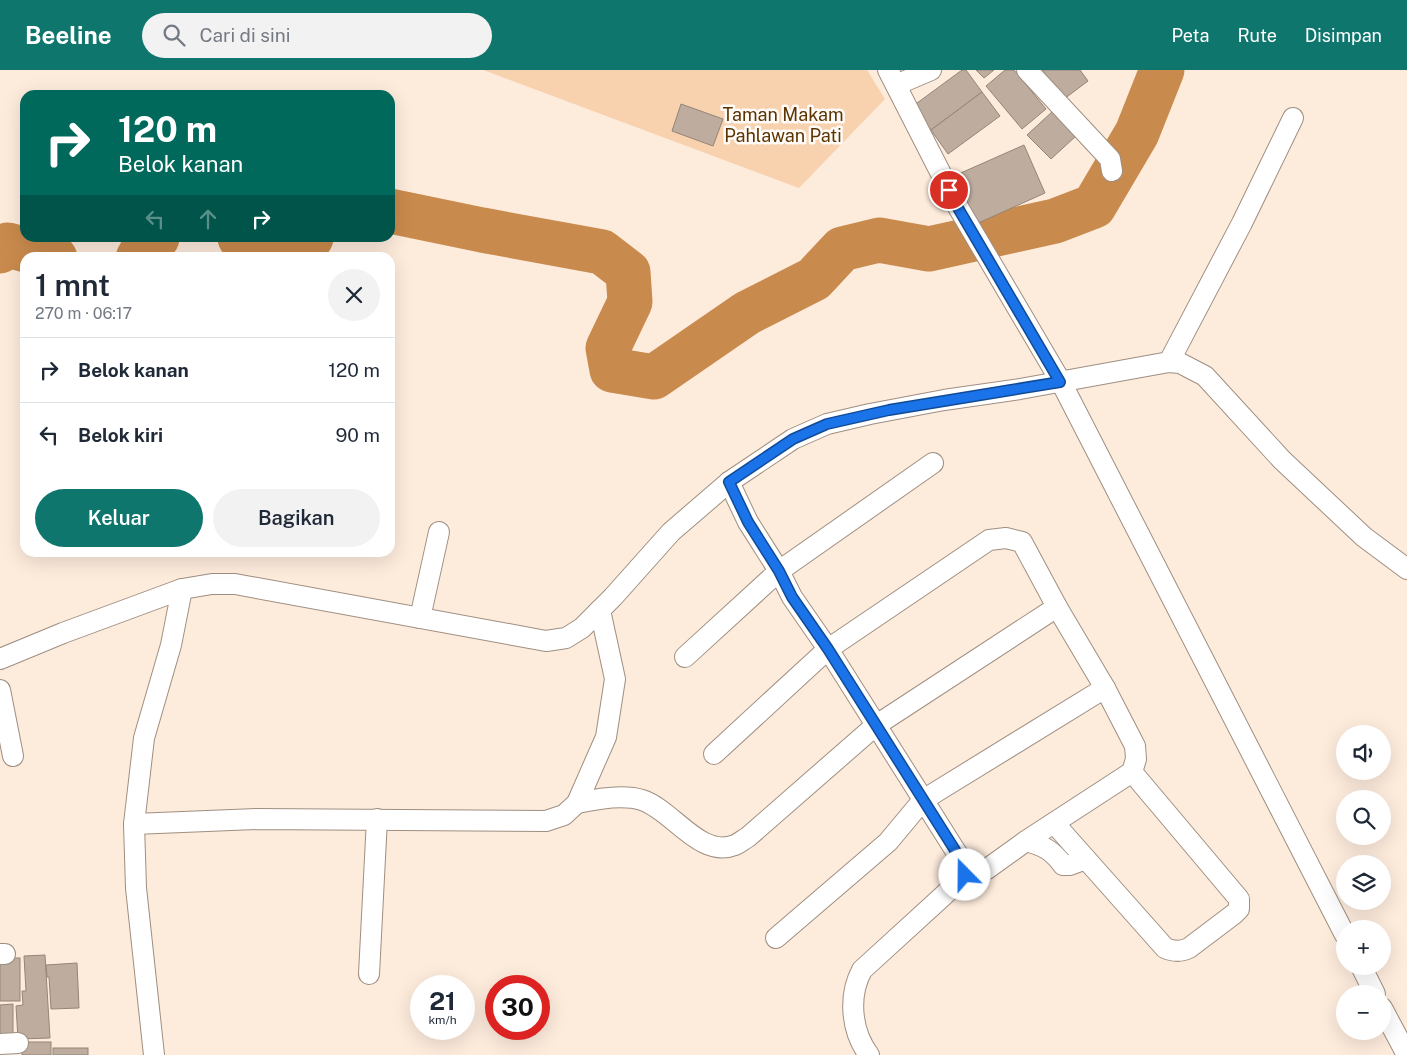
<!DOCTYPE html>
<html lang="id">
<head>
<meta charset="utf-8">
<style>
	:root { --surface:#fff; --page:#f2f2f3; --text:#1f2937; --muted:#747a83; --line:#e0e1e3; --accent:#0f766e }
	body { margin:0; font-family:"Public Sans",sans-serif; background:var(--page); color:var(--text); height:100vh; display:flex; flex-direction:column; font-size:19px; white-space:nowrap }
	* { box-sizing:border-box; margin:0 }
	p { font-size:16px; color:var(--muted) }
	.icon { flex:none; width:28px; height:28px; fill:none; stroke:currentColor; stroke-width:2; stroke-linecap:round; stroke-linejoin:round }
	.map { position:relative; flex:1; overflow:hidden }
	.side { position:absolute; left:20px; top:182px; width:375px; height:305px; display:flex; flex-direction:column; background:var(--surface); border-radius:15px; box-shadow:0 5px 20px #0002 }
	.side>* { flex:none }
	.banner { position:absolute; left:20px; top:20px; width:375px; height:152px; border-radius:15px; box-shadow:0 5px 20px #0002; background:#00695c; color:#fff; overflow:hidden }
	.buttons { position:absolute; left:1336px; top:655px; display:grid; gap:10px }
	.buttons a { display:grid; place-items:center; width:55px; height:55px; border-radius:50%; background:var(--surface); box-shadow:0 5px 20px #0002; font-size:25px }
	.speed { position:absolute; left:410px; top:905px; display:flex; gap:10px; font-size:25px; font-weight:700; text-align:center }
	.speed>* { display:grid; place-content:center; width:65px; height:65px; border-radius:50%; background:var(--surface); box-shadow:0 5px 20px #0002; line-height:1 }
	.speed small { font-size:12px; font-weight:400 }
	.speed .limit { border:8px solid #d22; background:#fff; color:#111 }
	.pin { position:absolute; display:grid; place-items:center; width:42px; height:42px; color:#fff; margin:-21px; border:2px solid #fff; border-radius:50%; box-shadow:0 1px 5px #0007 }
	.me { position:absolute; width:55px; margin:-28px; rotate:338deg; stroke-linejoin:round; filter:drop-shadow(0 0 4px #0008) }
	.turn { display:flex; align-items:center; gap:18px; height:105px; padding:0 15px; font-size:22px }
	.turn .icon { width:65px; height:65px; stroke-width:2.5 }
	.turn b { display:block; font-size:35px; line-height:42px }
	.lanes { display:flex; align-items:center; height:48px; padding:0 15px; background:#0003; justify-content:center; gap:25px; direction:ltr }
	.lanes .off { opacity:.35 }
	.round { display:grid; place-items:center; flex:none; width:52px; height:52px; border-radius:26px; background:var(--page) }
	.overview { display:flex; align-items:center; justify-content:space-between; height:85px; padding:0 15px }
	h1 { font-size:30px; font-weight:600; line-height:38px }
	.action { display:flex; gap:10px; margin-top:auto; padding:10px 15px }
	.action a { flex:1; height:58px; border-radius:30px; background:var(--accent); color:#fff; font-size:20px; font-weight:600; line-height:58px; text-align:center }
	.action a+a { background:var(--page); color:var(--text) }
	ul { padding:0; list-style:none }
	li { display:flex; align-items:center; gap:15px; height:65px; padding:0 15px; border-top:1px solid var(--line) }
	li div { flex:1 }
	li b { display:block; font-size:19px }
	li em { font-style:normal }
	header { display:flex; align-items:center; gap:30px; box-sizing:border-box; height:70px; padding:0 25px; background:var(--accent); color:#fff }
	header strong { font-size:24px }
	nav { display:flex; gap:28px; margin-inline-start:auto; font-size:18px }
	.search { width:350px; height:45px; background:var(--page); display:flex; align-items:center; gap:12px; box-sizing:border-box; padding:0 18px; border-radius:28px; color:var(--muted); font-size:19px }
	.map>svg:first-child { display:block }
	.green { fill:#f8d1af }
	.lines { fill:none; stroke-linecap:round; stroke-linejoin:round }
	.river { stroke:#c98a4d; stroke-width:45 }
	.building { fill:#bead9f; stroke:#948577 }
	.minor-casing { stroke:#9f8f81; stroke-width:22 }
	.minor { stroke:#fff; stroke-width:20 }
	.route-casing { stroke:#114b97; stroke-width:12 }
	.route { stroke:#1a73e8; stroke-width:9 }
	.labels { text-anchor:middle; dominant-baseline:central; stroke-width:5; stroke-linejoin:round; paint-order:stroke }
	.park-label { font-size:18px; fill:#5d3400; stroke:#fffbf8 }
</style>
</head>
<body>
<header>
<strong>Beeline</strong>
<div class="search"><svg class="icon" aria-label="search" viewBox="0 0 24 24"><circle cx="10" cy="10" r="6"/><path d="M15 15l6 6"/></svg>Cari di sini</div>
<nav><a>Peta</a><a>Rute</a><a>Disimpan</a></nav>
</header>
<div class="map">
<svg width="1407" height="985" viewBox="0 0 1407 985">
	<rect width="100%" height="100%" fill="#fdebdc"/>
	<path class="green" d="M 483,0 L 867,0 L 885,29 L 799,118 Z"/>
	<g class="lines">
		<g class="river">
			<path d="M 390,141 L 482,160 L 602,182 L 628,202 L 630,232 L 608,278 L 612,300 L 654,307 L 747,243 L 814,209 L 842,179 L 879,170 L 929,179 L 1055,151 L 1094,136 L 1137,63 L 1162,0"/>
			<path d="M 240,168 L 256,183 L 283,182 L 311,168"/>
			<path d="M 0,181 L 8,175 L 55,188"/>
			<path d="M 138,188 L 144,178 L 157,168"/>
		</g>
	</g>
	<g class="building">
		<path d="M 962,0 L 966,0 L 982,22 L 931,60 L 913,36 Z"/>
		<path d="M 976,0 L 994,0 L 984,8 Z"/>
		<path d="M 1005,0 L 1014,0 L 1046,39 L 1022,59 L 986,16 Z"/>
		<path d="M 1042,0 L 1080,0 L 1088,11 L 1064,29 Z"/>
		<path d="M 982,22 L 1000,46 L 948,84 L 931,60 Z"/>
		<path d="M 681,34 L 723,49 L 713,76 L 672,61 Z"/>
		<path d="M 1053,41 L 1076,66 L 1051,89 L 1027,65 Z"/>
		<path d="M 1024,75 L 1045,123 L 976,154 L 954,106 Z"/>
		<path d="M 45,885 L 50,968 L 18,969 L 16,936 L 23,935 L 22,921 L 26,921 L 24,886 Z"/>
		<rect x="0" y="888" width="20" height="43"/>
		<path d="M 77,893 L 79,938 L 51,939 L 49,907 L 47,907 L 46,895 Z"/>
		<path d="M 13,934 L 13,971 L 0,971 L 0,935 Z"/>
		<rect x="22" y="972" width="29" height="13"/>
		<rect x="53" y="978" width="35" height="7"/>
	</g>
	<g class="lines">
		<g class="minor-casing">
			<g id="minor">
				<path d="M 888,0 L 958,137 L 1061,312 L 1345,865"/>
				<path d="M 1027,0 L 1110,89 L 1112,101"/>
				<path d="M 896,15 L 931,0"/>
				<path d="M 1169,292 L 1242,153 L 1293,48"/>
				<path d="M 729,412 L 748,452 L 779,501 L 792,527 L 828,579 L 965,796 L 965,805 L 943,826 L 862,900 C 848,926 851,961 869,985"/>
				<path d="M 420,548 L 439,462"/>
				<path d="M 685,587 L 779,501 L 933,393"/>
				<path d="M 0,589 L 63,563 L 182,519 L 212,514 L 235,514 L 546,571 L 566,568 L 582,558 L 613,527 L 671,462 L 729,412 L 793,369 L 827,354 L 870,344 L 944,330 L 1020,319 L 1169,292 L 1180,293 L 1205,306 L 1282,390 L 1364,467 L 1407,499"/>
				<path d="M 0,620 L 13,686"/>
				<path d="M 714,684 L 828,579 L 989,470 L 1006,468 L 1022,472 L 1057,537 L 1105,618 L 1135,676 L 1136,689 L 1132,702 L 1026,771 L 987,799 L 965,805"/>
				<path d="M 577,733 C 595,729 624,724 642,730 C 673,740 700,789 735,775 C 740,773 744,769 748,767 L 875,656 L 1057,537"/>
				<path d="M 1054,753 L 1165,878 C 1174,882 1181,882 1189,878 L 1234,844 L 1239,839 L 1239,829 L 1132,702"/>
				<path d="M 134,754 L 257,749 L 546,751 L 564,745 L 577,733 L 606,667 L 615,609 L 600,540"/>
				<path d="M 1026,771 C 1044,776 1052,780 1063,795 L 1070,795 L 1086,789"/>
				<path d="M 776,868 L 888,772 L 923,730 L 1105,618"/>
				<path d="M 0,884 L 5,884"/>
				<path d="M 1361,896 L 1375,924"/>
				<path d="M 369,904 L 377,749"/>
				<path d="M 1382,938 L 1407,985"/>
				<path d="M 0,974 L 18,973"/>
				<path d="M 154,985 L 136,818 L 134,754 L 144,668 L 171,575 L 182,519"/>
			</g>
		</g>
		<use href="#minor" class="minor"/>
	</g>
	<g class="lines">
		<g class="route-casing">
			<path id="route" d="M 949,120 L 958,138 L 1060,312 L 889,340 L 827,354 L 793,369 L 729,412 L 748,452 L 779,501 L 792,527 L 828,579 L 965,796 L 965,805"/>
		</g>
		<use href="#route" class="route"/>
	</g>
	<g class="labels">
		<g class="park-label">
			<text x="783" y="44">Taman Makam<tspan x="783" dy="21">Pahlawan Pati</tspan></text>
		</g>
	</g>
</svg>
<div class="buttons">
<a><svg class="icon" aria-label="sound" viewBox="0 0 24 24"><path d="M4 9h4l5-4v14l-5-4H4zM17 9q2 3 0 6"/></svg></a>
<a><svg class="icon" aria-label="search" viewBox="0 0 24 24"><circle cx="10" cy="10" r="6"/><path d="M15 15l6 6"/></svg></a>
<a><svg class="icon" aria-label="layers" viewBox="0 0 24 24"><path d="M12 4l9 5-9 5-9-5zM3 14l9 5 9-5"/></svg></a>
<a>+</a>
<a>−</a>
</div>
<div class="speed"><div>21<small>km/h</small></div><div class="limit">30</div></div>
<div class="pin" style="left:949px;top:120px;background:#d93025"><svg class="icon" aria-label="arrive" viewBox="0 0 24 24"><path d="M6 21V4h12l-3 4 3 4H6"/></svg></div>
<svg class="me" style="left:965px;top:805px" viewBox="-20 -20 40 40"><circle r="19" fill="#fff"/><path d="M0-13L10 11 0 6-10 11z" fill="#1a73e8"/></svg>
<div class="banner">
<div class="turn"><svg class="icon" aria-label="right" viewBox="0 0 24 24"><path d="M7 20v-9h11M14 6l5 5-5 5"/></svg><div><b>120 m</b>Belok kanan</div></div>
<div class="lanes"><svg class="icon off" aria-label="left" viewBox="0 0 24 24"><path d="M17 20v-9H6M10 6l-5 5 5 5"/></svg><svg class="icon off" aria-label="ahead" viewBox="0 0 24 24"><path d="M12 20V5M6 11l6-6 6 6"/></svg><svg class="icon" aria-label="right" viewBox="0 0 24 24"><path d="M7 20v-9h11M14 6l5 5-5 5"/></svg></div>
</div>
<section class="side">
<div class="overview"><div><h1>1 mnt</h1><p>270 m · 06:17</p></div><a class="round"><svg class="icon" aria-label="close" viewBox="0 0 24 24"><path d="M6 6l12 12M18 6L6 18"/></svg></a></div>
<ul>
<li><svg class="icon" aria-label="right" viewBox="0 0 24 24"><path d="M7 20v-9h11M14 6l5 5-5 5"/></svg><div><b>Belok kanan</b></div><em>120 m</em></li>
<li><svg class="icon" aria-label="left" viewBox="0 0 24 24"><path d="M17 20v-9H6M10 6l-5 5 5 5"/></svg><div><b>Belok kiri</b></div><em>90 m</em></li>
</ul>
<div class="action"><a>Keluar</a><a>Bagikan</a></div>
</section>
</div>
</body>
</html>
